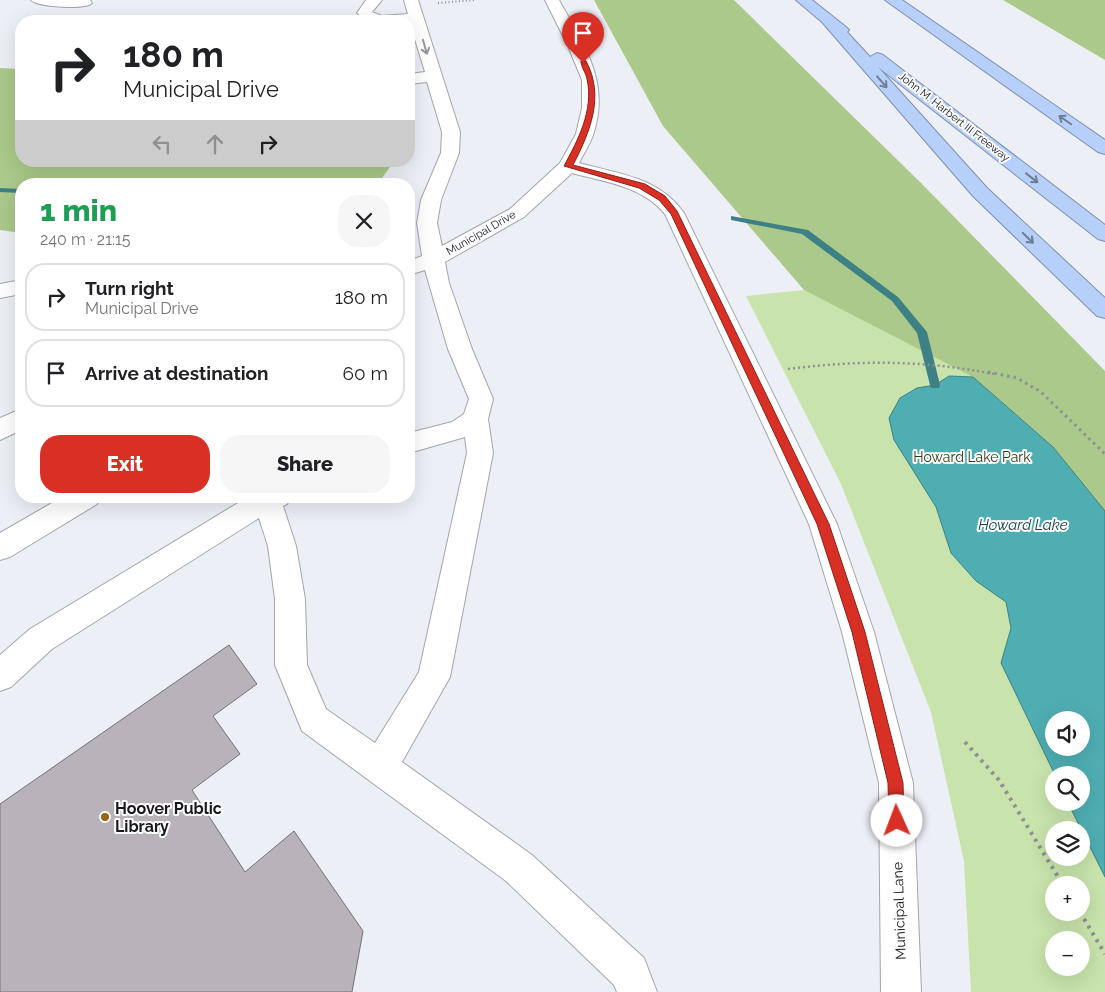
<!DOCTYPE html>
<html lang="en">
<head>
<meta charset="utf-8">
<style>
	:root { --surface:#fff; --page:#f6f6f6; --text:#202124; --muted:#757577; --line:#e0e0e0; --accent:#d93025 }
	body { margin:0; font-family:Raleway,sans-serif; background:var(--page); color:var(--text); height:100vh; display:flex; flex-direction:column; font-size:19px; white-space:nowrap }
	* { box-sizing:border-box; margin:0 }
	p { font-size:16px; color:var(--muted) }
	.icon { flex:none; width:28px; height:28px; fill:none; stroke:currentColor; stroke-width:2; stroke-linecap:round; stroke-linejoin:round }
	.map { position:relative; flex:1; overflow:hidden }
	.details { position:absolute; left:15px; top:178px; width:400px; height:325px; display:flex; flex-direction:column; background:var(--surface); border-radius:20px; box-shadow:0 5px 20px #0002 }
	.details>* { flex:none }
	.guide { position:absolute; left:15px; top:15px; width:400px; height:152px; border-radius:20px; box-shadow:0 5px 20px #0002; background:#fff; color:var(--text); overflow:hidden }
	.buttons { position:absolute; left:1045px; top:711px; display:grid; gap:10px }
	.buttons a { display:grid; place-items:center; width:45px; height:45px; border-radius:50%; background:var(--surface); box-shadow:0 5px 20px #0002; font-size:25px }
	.pin { position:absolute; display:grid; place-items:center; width:42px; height:42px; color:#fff; margin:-51px -21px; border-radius:50% 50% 50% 0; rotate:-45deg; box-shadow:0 0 5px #0007 }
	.pin .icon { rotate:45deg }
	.me { position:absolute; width:55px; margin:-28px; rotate:358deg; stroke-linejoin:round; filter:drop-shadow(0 0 4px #0008) }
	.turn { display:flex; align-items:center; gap:18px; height:105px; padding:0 25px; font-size:22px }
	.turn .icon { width:65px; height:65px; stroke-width:2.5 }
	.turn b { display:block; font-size:35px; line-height:42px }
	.lanes { display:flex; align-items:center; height:48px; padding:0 25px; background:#0003; justify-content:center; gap:25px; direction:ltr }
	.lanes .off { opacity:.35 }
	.round { display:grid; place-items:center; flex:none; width:52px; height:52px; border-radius:20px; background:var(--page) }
	.head { display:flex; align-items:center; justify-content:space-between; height:85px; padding:0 25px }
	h1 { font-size:30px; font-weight:800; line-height:38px; color:#1e9e55 }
	.button { display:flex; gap:10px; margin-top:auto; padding:10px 25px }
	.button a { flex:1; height:58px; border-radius:20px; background:var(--accent); color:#fff; font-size:20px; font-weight:800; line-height:58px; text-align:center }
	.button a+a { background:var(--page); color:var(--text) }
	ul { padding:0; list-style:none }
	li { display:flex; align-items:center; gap:15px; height:68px; margin:0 10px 8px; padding:0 15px; border:2px solid var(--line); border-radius:20px }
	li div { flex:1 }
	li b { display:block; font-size:19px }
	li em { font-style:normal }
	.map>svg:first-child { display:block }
	.green { fill:#c8e3ab; fill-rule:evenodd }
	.forest { fill:#abc98a }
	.water { fill:#4faeb2; stroke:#3e8185; fill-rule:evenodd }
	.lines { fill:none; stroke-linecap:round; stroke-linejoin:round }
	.stream { fill:#3e8185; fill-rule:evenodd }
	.building { fill:#b7b3b9; stroke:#767178 }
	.minor-casing { stroke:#a3a5ac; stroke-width:2 }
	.highway-casing { stroke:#7f90ac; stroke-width:2 }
	.path-far3 { stroke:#8e9095; stroke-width:2; stroke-dasharray:1 2.5; stroke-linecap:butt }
	.path-far2 { stroke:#8e9095; stroke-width:2.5; stroke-dasharray:2 3; stroke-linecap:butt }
	.path-far1 { stroke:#8e9095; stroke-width:3; stroke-dasharray:2.5 4; stroke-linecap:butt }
	.path { stroke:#8e9095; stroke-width:4; stroke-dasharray:3 5; stroke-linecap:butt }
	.minor { fill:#fff; fill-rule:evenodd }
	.highway { fill:#b7d0fa; fill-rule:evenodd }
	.oneway { stroke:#979899 }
	.oneway2 { stroke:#6f7e96 }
	.route { fill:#d93025; stroke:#8d1f18 }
	.poi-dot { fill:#956514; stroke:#fcfcfe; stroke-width:2 }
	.labels { text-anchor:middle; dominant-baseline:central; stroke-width:4; stroke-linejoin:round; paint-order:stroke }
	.far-street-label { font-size:11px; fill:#18191c; stroke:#fcfcfe }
	.park-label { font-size:14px; fill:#2b3e11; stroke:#fcfcfe }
	.street-label { font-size:14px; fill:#18191c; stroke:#fcfcfe }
	.water-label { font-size:15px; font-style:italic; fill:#174345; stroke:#fcfcfe }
	.near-poi-label { font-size:16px; font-weight:bold; fill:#18191c; stroke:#fcfcfe; text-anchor:start }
</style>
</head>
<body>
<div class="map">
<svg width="1105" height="992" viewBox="0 0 1105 992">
	<rect width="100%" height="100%" fill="#edeff7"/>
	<path class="green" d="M 804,290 L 1073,338 L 1105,372 L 1105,992 L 971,992 L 964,861 L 931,712 L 841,484 L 746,296 ZM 1054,720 L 1081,720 L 1081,748 L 1054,748 ZM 1054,775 L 1081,775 L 1081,802 L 1054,802 ZM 1054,830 L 1081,830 L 1081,858 L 1054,858 ZM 1054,885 L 1081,885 L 1081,912 L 1054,912 ZM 1054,940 L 1081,940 L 1081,968 L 1054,968 Z"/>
	<g class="forest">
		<path d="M 594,0 L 734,0 L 921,183 L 1105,371 L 1105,511 L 1053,447 L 973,377 L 804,290 L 663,126 Z"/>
		<path d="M 1003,0 L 1105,0 L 1105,60 Z"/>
		<path d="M 0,68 L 21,69 L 21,161 L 394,161 L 378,184 L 21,184 L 21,233 L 0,230 Z"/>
	</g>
	<path class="water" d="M 949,376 L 973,377 L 1053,447 L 1105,511 L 1105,877 L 1068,803 L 1081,802 L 1081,775 L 1055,775 L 1001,663 L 1011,628 L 1006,602 L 976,581 L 951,553 L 936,507 L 894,440 L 889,418 L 900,398 L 917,388 L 935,385 ZM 1054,720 L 1081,720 L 1081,748 L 1054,748 Z"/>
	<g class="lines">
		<g class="stream">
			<path d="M 0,188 L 21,189 L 21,193 L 0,192 Z"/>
			<path d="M 731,216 L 808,230 L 898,297 L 927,332 L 940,385 L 939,388 L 931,388 L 930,385 L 917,333 L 892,301 L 802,234 L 731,220 Z"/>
		</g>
	</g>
	<path class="building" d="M 229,645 L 257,684 L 213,716 L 240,754 L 192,790 L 245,872 L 294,831 L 363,931 L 352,992 L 0,992 L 0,804 Z"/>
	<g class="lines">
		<g class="minor-casing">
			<g id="minor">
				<path d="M 31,0 L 90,0 L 92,3 C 87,10 36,7 31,0 Z"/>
				<path d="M 366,0 L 382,0 L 372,12 L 382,16 L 408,14 L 404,0 L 418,0 L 460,132 L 459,153 L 441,200 L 437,223 L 442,246 L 510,209 L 560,163 L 576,134 L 582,108 L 582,80 L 568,46 L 545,0 L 559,0 C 583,44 610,80 594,132 C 591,143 584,153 579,163 C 619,174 659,177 684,213 L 837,524 L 874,632 L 913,783 L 921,992 L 881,992 L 879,783 L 842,632 L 809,524 L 665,214 C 642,186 605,182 572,173 L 524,217 L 445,262 L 449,283 L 472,349 L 493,399 L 488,419 L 493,453 L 450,677 L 402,762 L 532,855 L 644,958 L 657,992 L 617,992 L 614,985 L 506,881 L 302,731 L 275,665 L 275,599 L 268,546 L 259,518 L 52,649 L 11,687 L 0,691 L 0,655 L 30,629 L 238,503 L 251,496 L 291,496 L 287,504 L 283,506 L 296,546 L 305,599 L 307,665 L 326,709 L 375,743 L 419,672 L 467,453 L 465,437 L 409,453 L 409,433 L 452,422 L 464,414 L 469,399 L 448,349 L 425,270 L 409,275 L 409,261 L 422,256 L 417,223 L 421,200 L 441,153 L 442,132 L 427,82 L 409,84 L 409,74 L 425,72 L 410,23 L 368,21 L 357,13 Z"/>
				<path d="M 21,280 L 21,294 L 0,298 L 0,284 Z"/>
				<path d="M 21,409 L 21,430 L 0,440 L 0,418 Z"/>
				<path d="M 64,496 L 101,496 L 97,504 L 10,557 L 0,560 L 0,533 Z"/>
			</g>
		</g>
		<g class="highway-casing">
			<g id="highway">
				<path d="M 796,0 L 812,0 L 846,27 L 849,30 L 847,32 L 870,57 L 877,53 L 883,55 L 1105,225 L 1105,241 L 1098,239 L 878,67 L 987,188 L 1105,298 L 1105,318 L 1097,316 L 973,196 L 822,22 Z"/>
				<path d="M 885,0 L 902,0 L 1105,140 L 1105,154 L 1098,152 Z"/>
			</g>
		</g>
		<path class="path-far3" d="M 438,3 L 475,0"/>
		<path class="path-far2" d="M 788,369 C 859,360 923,360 994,374"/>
		<path class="path-far1" d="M 988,372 L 1017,378 L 1041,392 L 1105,454"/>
		<g class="path">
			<path d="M 965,742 L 999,780 L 1063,885"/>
			<path d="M 1080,912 L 1105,954"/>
		</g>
		<use href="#minor" class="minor"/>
		<use href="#highway" class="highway"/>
	</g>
	<defs><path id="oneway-shaft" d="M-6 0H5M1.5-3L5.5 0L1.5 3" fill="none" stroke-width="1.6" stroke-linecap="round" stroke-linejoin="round" transform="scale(1.25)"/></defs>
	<use class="oneway" href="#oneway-shaft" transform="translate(425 47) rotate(74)"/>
	<g class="oneway2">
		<use href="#oneway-shaft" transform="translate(882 82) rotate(49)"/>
		<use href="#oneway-shaft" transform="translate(1065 120) rotate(-145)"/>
		<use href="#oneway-shaft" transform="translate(1032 178) rotate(38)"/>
		<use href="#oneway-shaft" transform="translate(1028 238) rotate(44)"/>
	</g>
	<path class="route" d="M 581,61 L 586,61 C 605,96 590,132 573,165 L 645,184 L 665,196 L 677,211 L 829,524 L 865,632 L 903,783 L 904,821 L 902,826 L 897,828 L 891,826 L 889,821 L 888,783 L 852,632 L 817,524 L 671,214 L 659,200 L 639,188 L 564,166 C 578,140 594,110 587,79 C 586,73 581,67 581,61 Z"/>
	<circle class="poi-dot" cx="105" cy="817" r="5"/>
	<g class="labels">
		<g class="far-street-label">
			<text transform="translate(954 117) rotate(38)">John M. Harbert III Freeway</text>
			<text transform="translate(481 233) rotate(-30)">Municipal Drive</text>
		</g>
		<g class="park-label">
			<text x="972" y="457">Howard Lake Park</text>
		</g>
		<g class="street-label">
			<text transform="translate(899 911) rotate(-92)">Municipal Lane</text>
		</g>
		<g class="water-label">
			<text x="1023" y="525">Howard Lake</text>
		</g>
		<g class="near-poi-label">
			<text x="115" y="808">Hoover Public<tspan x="115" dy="18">Library</tspan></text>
		</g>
	</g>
</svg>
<div class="buttons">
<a><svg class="icon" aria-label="sound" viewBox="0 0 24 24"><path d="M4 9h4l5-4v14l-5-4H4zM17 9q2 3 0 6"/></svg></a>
<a><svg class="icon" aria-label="search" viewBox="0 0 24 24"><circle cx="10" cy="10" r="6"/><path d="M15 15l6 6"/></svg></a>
<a><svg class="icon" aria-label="layers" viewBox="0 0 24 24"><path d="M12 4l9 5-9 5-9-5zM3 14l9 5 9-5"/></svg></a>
<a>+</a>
<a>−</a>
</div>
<div class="pin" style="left:583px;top:63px;background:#d93025"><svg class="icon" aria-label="arrive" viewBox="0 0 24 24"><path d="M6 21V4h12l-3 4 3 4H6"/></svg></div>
<svg class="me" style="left:897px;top:821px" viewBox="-20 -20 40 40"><circle r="19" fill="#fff"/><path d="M0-13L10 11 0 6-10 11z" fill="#d93025"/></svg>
<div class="guide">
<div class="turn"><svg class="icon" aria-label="right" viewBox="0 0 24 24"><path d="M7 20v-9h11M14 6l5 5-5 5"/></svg><div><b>180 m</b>Municipal Drive</div></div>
<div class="lanes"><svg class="icon off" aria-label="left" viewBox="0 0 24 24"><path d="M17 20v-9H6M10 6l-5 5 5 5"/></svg><svg class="icon off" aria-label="ahead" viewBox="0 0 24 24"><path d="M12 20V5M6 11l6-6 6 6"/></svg><svg class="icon" aria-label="right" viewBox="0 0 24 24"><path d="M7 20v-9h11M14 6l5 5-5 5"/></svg></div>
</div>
<section class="details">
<div class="head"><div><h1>1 min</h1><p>240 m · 21:15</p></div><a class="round"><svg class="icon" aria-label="close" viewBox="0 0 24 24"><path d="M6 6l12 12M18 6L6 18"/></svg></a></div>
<ul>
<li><svg class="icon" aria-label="right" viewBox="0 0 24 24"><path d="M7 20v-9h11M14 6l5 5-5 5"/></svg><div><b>Turn right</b><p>Municipal Drive</p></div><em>180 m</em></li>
<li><svg class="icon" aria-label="arrive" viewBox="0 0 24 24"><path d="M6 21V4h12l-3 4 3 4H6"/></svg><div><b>Arrive at destination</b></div><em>60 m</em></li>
</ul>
<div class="button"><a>Exit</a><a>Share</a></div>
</section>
</div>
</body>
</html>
